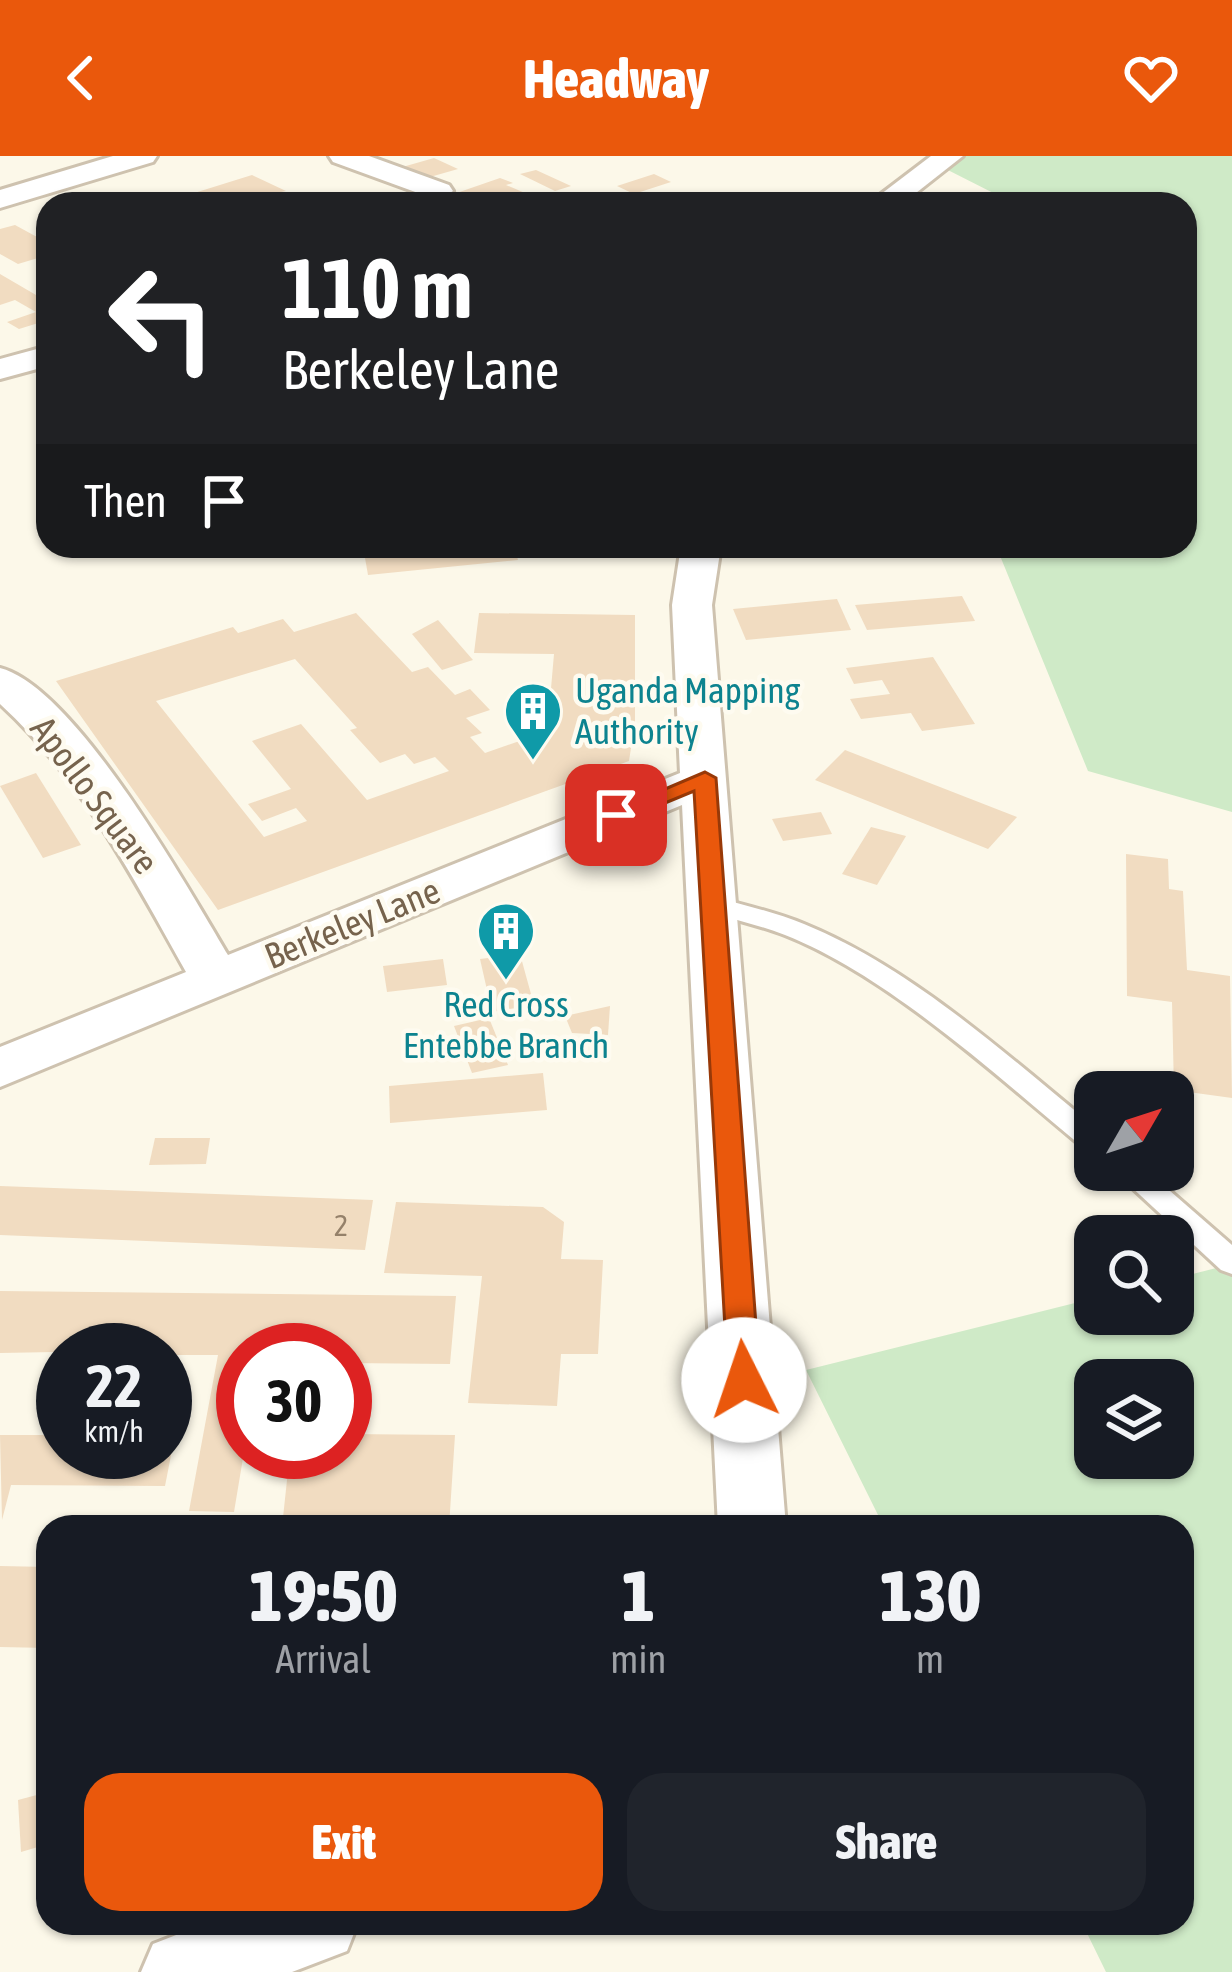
<!DOCTYPE html>
<html lang="en">
<head>
<meta charset="utf-8">
<style>
	:root { --surface:#171b24; --page:#20242c; --text:#f1f3f6; --muted:#9ea1a6; --accent:#ea580c }
	body { margin:0; font-family:"Asap Condensed",sans-serif; background:var(--page); color:var(--text); height:100vh; display:flex; flex-direction:column; font-size:45px; white-space:nowrap }
	* { box-sizing:border-box; margin:0 }
	p { font-size:39px; color:var(--muted) }
	.icon { flex:none; width:66px; height:66px; fill:none; stroke:currentColor; stroke-width:2; stroke-linecap:round; stroke-linejoin:round }
	.map { position:relative; flex:1; overflow:hidden }
	.details { position:absolute; left:36px; top:1359px; width:1158px; height:420px; display:flex; flex-direction:column; background:var(--surface); border-radius:36px; box-shadow:0 3px 9px #0004 }
	.details>* { flex:none }
	.banner { position:absolute; left:36px; top:36px; width:1161px; height:366px; border-radius:36px; box-shadow:0 3px 9px #0004; background:#202124; color:#fff; overflow:hidden }
	.needle { width:78px; rotate:51deg }
	.fabs { position:absolute; left:1074px; top:915px; display:grid; gap:24px }
	.fabs a { display:grid; place-items:center; width:120px; height:120px; border-radius:24px; background:var(--surface); box-shadow:0 3px 9px #0004; font-size:60px }
	.speed { position:absolute; left:36px; top:1167px; display:flex; gap:24px; font-size:60px; font-weight:700; text-align:center }
	.speed>* { display:grid; place-content:center; width:156px; height:156px; border-radius:50%; background:var(--surface); box-shadow:0 3px 9px #0004; line-height:1 }
	.speed small { font-size:30px; font-weight:400 }
	.speed .limit { border:18px solid #d22; background:#fff; color:#111 }
	.pin { position:absolute; display:grid; place-items:center; width:102px; height:102px; color:#fff; margin:-51px; border-radius:24px; box-shadow:0 6px 18px #0006 }
	.me { position:absolute; width:132px; margin:-66px; rotate:356deg; stroke-linejoin:round; filter:drop-shadow(0 0 9px #0008) }
	.turn { display:flex; align-items:center; gap:42px; height:252px; padding:0 48px; font-size:54px }
	.turn .icon { width:156px; height:156px; stroke-width:2.5 }
	.turn b { display:block; font-size:84px; line-height:102px }
	.then { display:flex; align-items:center; height:114px; padding:0 48px; background:#0003; gap:24px; font-size:45px }
	.eta { display:flex; justify-content:space-evenly; align-items:center; height:204px; text-align:center }
	.eta b { font-size:72px; font-weight:800; line-height:84px }
	.button { display:flex; gap:24px; margin-top:auto; padding:24px 48px }
	.button a { flex:1; height:138px; border-radius:36px; background:var(--accent); color:#fff; font-size:48px; font-weight:800; line-height:138px; text-align:center }
	.button a+a { background:var(--page); color:var(--text) }
	header { display:flex; justify-content:space-between; align-items:center; height:156px; padding:0 48px; background:var(--accent); color:#fff; font-size:54px; font-weight:800 }
	.map>svg:first-child { display:block }
	.green { fill:#cfeac7; fill-rule:evenodd }
	.building { fill:#f1dcc1; fill-rule:evenodd }
	.lines { fill:none; stroke-linecap:round; stroke-linejoin:round }
	.service-casing { stroke:#cec2af; stroke-width:6 }
	.minor-casing { stroke:#cec2af; stroke-width:6 }
	.service { fill:#fff; fill-rule:evenodd }
	.minor { fill:#fff; fill-rule:evenodd }
	.route { fill:#ea580c; stroke:#983908; stroke-width:3 }
	.labels { text-anchor:middle; dominant-baseline:central; stroke-width:9; stroke-linejoin:round; paint-order:stroke }
	.number-label { font-size:30px; fill:#95816a }
	.culture-label { font-size:36px; fill:#0d838f; stroke:#fefbf0; text-anchor:start }
	.street-label { font-size:36px; fill:#76634d; stroke:#fefbf0 }
</style>
</head>
<body>
<header><svg class="icon" aria-label="back" viewBox="0 0 24 24"><path d="M15 5l-7 7 7 7"/></svg>Headway<svg class="icon" aria-label="heart" viewBox="0 0 24 24"><path d="M12 20l-8-8c-3-5 5-10 8-4 3-6 11-1 8 4z"/></svg></header>
<div class="map">
<svg width="1232" height="1816" viewBox="0 0 1232 1816">
	<rect width="100%" height="100%" fill="#fcf8e9"/>
	<g class="green">
		<path d="M 951,0 L 1232,0 L 1232,656 L 1088,615 L 996,390 L 1185,390 L 1185,142 L 1193,138 L 1185,134 L 1185,48 L 1015,48 L 934,7 Z"/>
		<path d="M 1232,1108 L 1232,1816 L 1106,1816 L 1082,1767 L 1182,1767 L 1182,1371 L 884,1371 L 806,1214 L 1095,1142 L 1095,1158 L 1173,1158 L 1173,1123 ZM 1095,1224 L 1173,1224 L 1173,1302 L 1095,1302 Z"/>
	</g>
	<g class="building">
		<path d="M 434,2 L 458,13 L 416,25 L 392,14 Z"/>
		<path d="M 536,14 L 571,30 L 555,35 L 520,18 Z"/>
		<path d="M 654,18 L 671,26 L 634,38 L 617,30 Z"/>
		<path d="M 252,19 L 286,35 L 225,48 L 212,48 L 191,38 Z"/>
		<path d="M 500,22 L 513,27 L 506,29 L 551,48 L 461,48 L 445,41 Z"/>
		<path d="M 673,36 L 722,45 L 721,48 L 660,48 Z"/>
		<path d="M 15,69 L 48,87 L 48,99 L 18,108 L 0,98 L 0,73 Z"/>
		<path d="M 0,118 L 48,146 L 48,164 L 19,173 L 7,166 L 36,156 L 15,144 L 0,149 Z"/>
		<path d="M 485,390 L 514,390 L 518,404 L 368,419 L 365,402 Z"/>
		<path d="M 539,390 L 618,390 L 618,393 L 544,401 Z"/>
		<path d="M 962,440 L 975,465 L 867,474 L 855,449 Z"/>
		<path d="M 837,443 L 851,474 L 746,484 L 733,453 Z"/>
		<path d="M 356,457 L 412,516 L 428,511 L 455,539 L 470,533 L 490,554 L 466,562 L 482,577 L 470,581 L 485,597 L 537,579 L 525,565 L 527,544 L 550,544 L 554,498 L 474,497 L 479,457 L 635,459 L 635,566 L 629,605 L 218,754 L 56,525 L 233,471 L 238,477 L 283,463 L 294,476 ZM 295,503 L 357,572 L 350,574 L 380,607 L 405,598 L 414,608 L 435,601 L 449,615 L 367,644 L 301,568 L 252,585 L 291,633 L 248,648 L 262,665 L 296,652 L 307,665 L 264,681 L 156,545 Z"/>
		<path d="M 438,464 L 473,504 L 442,514 L 412,478 Z"/>
		<path d="M 933,501 L 975,568 L 922,575 L 911,557 L 861,563 L 850,543 L 890,538 L 882,524 L 854,528 L 846,512 Z"/>
		<path d="M 845,594 L 1017,661 L 988,693 L 815,624 Z"/>
		<path d="M 36,617 L 81,689 L 43,702 L 0,630 Z"/>
		<path d="M 821,656 L 832,678 L 783,685 L 772,663 Z"/>
		<path d="M 871,671 L 906,680 L 877,729 L 842,718 Z"/>
		<path d="M 1126,698 L 1168,703 L 1169,733 L 1183,735 L 1187,814 L 1230,820 L 1232,942 L 1174,934 L 1172,846 L 1127,840 Z"/>
		<path d="M 520,798 L 534,849 L 492,856 L 480,803 Z"/>
		<path d="M 443,803 L 447,829 L 387,836 L 383,810 Z"/>
		<path d="M 610,850 L 608,879 L 572,877 L 565,860 Z"/>
		<path d="M 489,862 L 508,909 L 472,917 L 454,870 Z"/>
		<path d="M 543,917 L 547,954 L 390,967 L 389,930 Z"/>
		<path d="M 155,982 L 210,982 L 206,1008 L 149,1009 Z"/>
		<path d="M 0,1030 L 373,1044 L 365,1094 L 0,1079 Z"/>
		<path d="M 396,1046 L 543,1051 L 564,1066 L 561,1103 L 603,1104 L 598,1198 L 561,1198 L 557,1250 L 468,1247 L 482,1120 L 384,1117 Z"/>
		<path d="M 0,1135 L 456,1140 L 450,1208 L 345,1207 L 345,1194 L 243,1194 L 244,1296 L 234,1356 L 189,1355 L 218,1199 L 165,1199 L 165,1194 L 0,1197 Z"/>
		<path d="M 345,1278 L 455,1279 L 449,1371 L 282,1371 L 290,1296 L 345,1296 Z"/>
		<path d="M 0,1279 L 63,1279 L 63,1296 L 165,1296 L 165,1279 L 175,1279 L 165,1330 L 11,1329 L 2,1364 Z"/>
		<path d="M 0,1410 L 48,1411 L 48,1492 L 0,1491 Z"/>
		<path d="M 48,1636 L 48,1688 L 21,1696 L 18,1644 Z"/>
	</g>
	<g class="lines">
		<g class="service-casing">
			<g id="service">
				<path d="M 714,741 C 743,749 775,756 804,768 C 912,812 1005,898 1095,971 L 1095,996 L 1085,993 C 999,922 889,820 785,779 C 759,769 732,763 705,755 L 702,749 Z"/>
				<path d="M 1113,1014 L 1146,1014 L 1232,1089 L 1232,1118 L 1221,1114 Z"/>
			</g>
		</g>
		<g class="minor-casing">
			<g id="minor">
				<path d="M 113,0 L 157,0 L 153,6 L 0,52 L 0,34 Z"/>
				<path d="M 329,0 L 369,0 L 449,29 L 453,35 L 439,44 L 429,41 L 333,6 Z"/>
				<path d="M 931,0 L 963,0 L 902,48 L 868,48 Z"/>
				<path d="M 48,190 L 48,210 L 0,223 L 0,203 Z"/>
				<path d="M 681,390 L 721,390 L 712,449 L 786,1371 L 718,1371 L 682,649 L 0,931 L 0,891 L 186,816 C 133,721 81,622 0,548 L 0,512 C 75,531 188,732 228,799 L 680,617 L 672,449 Z"/>
				<path d="M 207,1767 L 358,1767 L 347,1795 L 292,1816 L 141,1816 L 153,1788 Z"/>
			</g>
		</g>
		<use href="#service" class="service"/>
		<use href="#minor" class="minor"/>
	</g>
	<path class="route" d="M 705,616 L 716,622 L 760,1224 L 755,1234 L 744,1237 L 732,1234 L 728,1224 L 694,635 L 624,664 L 616,666 L 604,659 Z"/>
	<defs>
		<g id="building-pin" transform="scale(3)"><path d="M0 17L-7.5 6A9.5 9.5 0 1 1 7.5 6Z" fill="#0f9aa8" stroke="#fefbf0"/><path d="M-4-6H4V6H1V3H-1V6H-4ZM-2.5-4.3h1.7v1.8h-1.7ZM.8-4.3h1.7v1.8H.8ZM-2.5-1h1.7V.8h-1.7ZM.8-1h1.7V.8H.8Z" fill="#fff"/></g>
	</defs>
	<g fill-rule="evenodd">
		<use href="#building-pin" x="533" y="555"/>
		<use href="#building-pin" x="506" y="775"/>
	</g>
	<g class="labels">
		<g class="number-label">
			<text x="341" y="1069">2</text>
		</g>
		<g class="culture-label">
			<text x="575" y="534">Uganda Mapping<tspan x="575" dy="41">Authority</tspan></text>
			<text x="506" y="848" text-anchor="middle">Red Cross<tspan x="506" dy="41">Entebbe Branch</tspan></text>
		</g>
		<g class="street-label">
			<text transform="translate(95 639) rotate(53)">Apollo Square</text>
			<text transform="translate(352 767) rotate(-22)">Berkeley Lane</text>
		</g>
	</g>
</svg>
<div class="fabs">
<a><svg class="needle" viewBox="-14 -14 28 28"><path d="M0-13l5 13h-10z" fill="#e53935"/><path d="M0 13l5-13h-10z" fill="#9ea1a6"/></svg></a>
<a><svg class="icon" aria-label="search" viewBox="0 0 24 24"><circle cx="10" cy="10" r="6"/><path d="M15 15l6 6"/></svg></a>
<a><svg class="icon" aria-label="layers" viewBox="0 0 24 24"><path d="M12 4l9 5-9 5-9-5zM3 14l9 5 9-5"/></svg></a>
</div>
<div class="speed"><div>22<small>km/h</small></div><div class="limit">30</div></div>
<div class="pin" style="left:616px;top:659px;background:#d93025"><svg class="icon" aria-label="arrive" viewBox="0 0 24 24"><path d="M6 21V4h12l-3 4 3 4H6"/></svg></div>
<svg class="me" style="left:744px;top:1224px" viewBox="-20 -20 40 40"><circle r="19" fill="#fff"/><path d="M0-13L10 11 0 6-10 11z" fill="#ea580c"/></svg>
<div class="banner">
<div class="turn"><svg class="icon" aria-label="left" viewBox="0 0 24 24"><path d="M17 20v-9H6M10 6l-5 5 5 5"/></svg><div><b>110 m</b>Berkeley Lane</div></div>
<div class="then">Then<svg class="icon" aria-label="arrive" viewBox="0 0 24 24"><path d="M6 21V4h12l-3 4 3 4H6"/></svg></div>
</div>
<section class="details">
<div class="eta">
<div><b>19:50</b><p>Arrival</p></div>
<div><b>1</b><p>min</p></div>
<div><b>130</b><p>m</p></div>
</div>
<div class="button"><a>Exit</a><a>Share</a></div>
</section>
</div>
</body>
</html>
